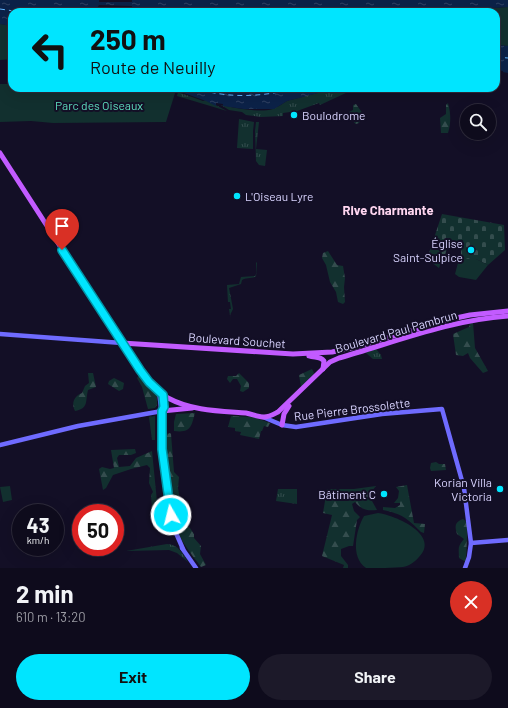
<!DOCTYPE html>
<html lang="en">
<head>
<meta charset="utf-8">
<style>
	:root { --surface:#0e0b1c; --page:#1c1929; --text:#f1f3f6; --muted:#9b9ba3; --line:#2e2b3b; --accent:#00e5ff }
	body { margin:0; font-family:Barlow,sans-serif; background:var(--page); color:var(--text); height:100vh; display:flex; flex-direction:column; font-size:15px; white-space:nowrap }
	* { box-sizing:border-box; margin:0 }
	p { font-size:13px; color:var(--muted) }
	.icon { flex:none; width:22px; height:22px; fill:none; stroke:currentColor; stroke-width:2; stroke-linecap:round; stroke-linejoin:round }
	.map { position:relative; height:568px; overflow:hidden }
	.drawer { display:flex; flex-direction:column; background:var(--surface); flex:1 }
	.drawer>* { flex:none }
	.hud { position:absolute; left:8px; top:8px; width:492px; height:84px; border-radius:12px; box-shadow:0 4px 16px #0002,0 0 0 1px var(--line); background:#00e5ff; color:#111; overflow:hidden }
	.controls { position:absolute; left:460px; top:104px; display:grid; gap:8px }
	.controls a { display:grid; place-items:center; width:36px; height:36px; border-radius:50%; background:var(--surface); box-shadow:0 4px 16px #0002,0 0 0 1px var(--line); font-size:20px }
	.speed { position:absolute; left:12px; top:504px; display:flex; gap:8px; font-size:20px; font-weight:700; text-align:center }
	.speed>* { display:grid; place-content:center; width:52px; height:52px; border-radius:50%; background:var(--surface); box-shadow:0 4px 16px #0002,0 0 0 1px var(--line); line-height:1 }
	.speed small { font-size:10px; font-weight:400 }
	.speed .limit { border:6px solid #d22; background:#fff; color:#111 }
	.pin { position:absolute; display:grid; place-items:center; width:34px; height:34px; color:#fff; margin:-41px -17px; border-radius:50% 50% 50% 0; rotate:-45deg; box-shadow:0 0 4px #0007 }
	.pin .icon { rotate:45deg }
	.me { position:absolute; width:44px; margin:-22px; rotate:352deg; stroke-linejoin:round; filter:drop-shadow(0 0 3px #0008) }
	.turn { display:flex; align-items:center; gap:14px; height:84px; padding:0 16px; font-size:18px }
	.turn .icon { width:52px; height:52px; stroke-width:2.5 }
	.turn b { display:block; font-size:28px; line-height:34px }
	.round { display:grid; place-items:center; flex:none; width:42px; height:42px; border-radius:21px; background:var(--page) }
	.headline { display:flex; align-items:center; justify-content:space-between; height:68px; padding:0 16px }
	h1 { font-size:24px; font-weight:700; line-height:30px }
	.primary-button { display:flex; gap:8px; margin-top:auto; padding:8px 16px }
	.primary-button a { flex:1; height:46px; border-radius:24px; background:var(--accent); color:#111; font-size:16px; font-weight:700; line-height:46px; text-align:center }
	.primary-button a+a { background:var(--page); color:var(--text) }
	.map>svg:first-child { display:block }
	.grass { fill:url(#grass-tufts) }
	.forest { fill:url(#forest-firs) }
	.cemetery { fill:url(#cemetery-stones) }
	.green { fill:#12302f }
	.water { fill:url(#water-ripples) }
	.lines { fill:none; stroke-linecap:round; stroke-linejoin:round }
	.ferry { stroke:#62b6ff; stroke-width:1; stroke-dasharray:5 4; stroke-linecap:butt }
	.secondary { stroke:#6f6bff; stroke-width:4.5 }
	.primary { stroke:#c25bff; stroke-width:5 }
	.route-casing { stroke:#0095a6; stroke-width:10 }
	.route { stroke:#00e5ff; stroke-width:7 }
	.poi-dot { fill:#00e5ff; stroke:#130f26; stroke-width:1.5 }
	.labels { text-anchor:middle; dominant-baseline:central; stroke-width:4; stroke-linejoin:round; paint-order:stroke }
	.park-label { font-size:12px; fill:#5fe0c0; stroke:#130f26 }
	.poi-label { font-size:12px; fill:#d9d4ff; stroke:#130f26; text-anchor:end }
	.street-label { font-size:12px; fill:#d9d4ff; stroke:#130f26 }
	.neighbourhood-label { font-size:13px; font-weight:bold; fill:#ffd6f0; stroke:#130f26 }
</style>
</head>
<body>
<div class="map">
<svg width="508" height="568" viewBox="0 0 508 568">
	<defs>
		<pattern id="grass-tufts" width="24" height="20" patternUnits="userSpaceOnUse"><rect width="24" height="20" fill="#12302f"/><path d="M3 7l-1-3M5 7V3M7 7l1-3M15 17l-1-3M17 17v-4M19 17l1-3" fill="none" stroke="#344d4e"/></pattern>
		<pattern id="forest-firs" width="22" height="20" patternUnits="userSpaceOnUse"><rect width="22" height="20" fill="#12302f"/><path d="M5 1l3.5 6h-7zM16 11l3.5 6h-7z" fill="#344d4e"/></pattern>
		<pattern id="cemetery-stones" width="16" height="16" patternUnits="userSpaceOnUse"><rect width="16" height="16" fill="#12302f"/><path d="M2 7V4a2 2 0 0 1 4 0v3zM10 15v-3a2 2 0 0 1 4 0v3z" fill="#344d4e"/></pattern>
		<pattern id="water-ripples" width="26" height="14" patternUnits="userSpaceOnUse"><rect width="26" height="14" fill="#0c2248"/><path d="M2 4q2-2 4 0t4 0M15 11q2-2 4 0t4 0" fill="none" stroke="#2f4163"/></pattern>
	</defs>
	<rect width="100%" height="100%" fill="#130f26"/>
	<g class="grass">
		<path d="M 337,88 L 352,88 L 348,92 L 320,105 L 319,103 L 297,111 L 283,113 L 283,116 L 261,117 L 246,115 L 242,112 L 229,110 L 221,105 C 235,108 259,113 273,109 C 278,107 282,104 287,101 Z"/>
		<path d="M 178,92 L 203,101 L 206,100 L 227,111 L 177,96 Z"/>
		<path d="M 239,119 L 254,122 L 253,131 L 253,149 L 237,148 Z"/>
		<path d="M 256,122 L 259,122 L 256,149 L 267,150 L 265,166 L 259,165 L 256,161 L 255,131 Z"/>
		<path d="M 256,262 L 257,263 L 256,276 C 253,279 247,277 242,280 L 241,284 L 229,288 L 233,309 L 230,315 L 231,322 L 229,309 L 231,309 L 230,302 L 228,302 L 227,285 L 239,284 L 241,277 L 255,276 L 256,274 Z"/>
		<path d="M 376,349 L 381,355 L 382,359 L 373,359 L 366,353 L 367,352 Z"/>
		<path d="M 278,489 L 297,489 L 297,504 L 276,501 Z"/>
		<path d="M 167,544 C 178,544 183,554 188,562 L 177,553 L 169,550 L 126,551 Z"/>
	</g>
	<g class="forest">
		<path d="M 448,103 C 451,114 451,123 448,133 L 441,133 L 440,118 L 446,114 L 446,105 Z"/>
		<path d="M 356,104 L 363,114 L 359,123 L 356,124 L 349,118 L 349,112 L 353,110 L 353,105 Z"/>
		<path d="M 328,251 L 337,265 L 343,266 L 345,278 L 344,287 L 345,302 L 343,304 L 338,302 L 336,292 L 330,282 L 326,265 L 322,258 L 323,253 Z"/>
		<path d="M 473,323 L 475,348 L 488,371 L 483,373 L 470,358 L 468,353 L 463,356 L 456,355 L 453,334 L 469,327 L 470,324 Z"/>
		<path d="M 312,369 L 314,373 L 313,375 L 301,387 L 299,375 Z"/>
		<path d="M 88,373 L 93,373 L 96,387 L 88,390 C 85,402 89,408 75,411 C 71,403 74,396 82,393 L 85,386 L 89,383 Z"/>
		<path d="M 239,373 L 249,383 L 249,388 L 243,392 L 240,391 L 241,386 L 237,379 L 233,379 L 230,383 L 227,379 L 228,376 L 236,376 Z"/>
		<path d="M 139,375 L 142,376 L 157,391 L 157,405 L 155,408 L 148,409 L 142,387 L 137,378 Z"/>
		<path d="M 114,378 L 124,383 L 123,389 L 119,391 L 108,384 L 109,381 Z"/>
		<path d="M 195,413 C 191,427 191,433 174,431 L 174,422 L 176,414 Z"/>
		<path d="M 155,416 L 155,440 L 152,440 L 149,417 Z"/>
		<path d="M 231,416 L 253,417 L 270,423 L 268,427 L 264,426 L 262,431 L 261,431 L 259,439 L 240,435 L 241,432 L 235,431 L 235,428 L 228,427 Z"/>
		<path d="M 170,433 L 171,434 L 174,472 L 179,477 L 178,488 L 180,500 L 182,501 L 183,505 L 182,510 L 179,511 L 174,510 C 171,488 163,455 166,434 Z"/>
		<path d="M 135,449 L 136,453 L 131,455 L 119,455 L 117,458 L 119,467 L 130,466 L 136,458 L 152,451 L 159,522 L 158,524 L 153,521 L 151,495 L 153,492 L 149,483 L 150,468 L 147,465 L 131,469 L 113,475 L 106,488 L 103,490 L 99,469 L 102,467 L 110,469 L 114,468 L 111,450 Z"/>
		<path d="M 436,462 L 439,464 L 445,464 L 446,470 L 431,471 L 430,468 L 431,463 Z"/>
		<path d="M 407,485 L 414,523 L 425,524 L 424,533 L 421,532 C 407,518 402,514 383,510 L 383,507 L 395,508 L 400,505 L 400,503 L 394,503 L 398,498 L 399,491 L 396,487 Z"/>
		<path d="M 376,486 L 371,492 L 372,501 L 377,510 C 367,511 362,510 355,502 L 352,504 L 354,511 L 360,517 L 357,520 L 353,546 L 349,546 L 341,549 L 341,556 L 348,565 L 348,568 L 343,568 L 344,565 L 322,556 L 332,515 L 323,513 L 327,489 L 354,489 Z"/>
		<path d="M 463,519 L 467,522 L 467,537 L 466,562 L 459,558 C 459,548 457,547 464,539 L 457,534 C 455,527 454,522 463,519 Z"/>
		<path d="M 177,520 L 190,528 L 194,534 L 194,538 L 201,546 L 200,554 L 206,565 L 201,567 C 194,557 172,532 177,520 Z"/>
	</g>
	<path class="cemetery" d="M 442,214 L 504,225 L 505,250 L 488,265 L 476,259 L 461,259 L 461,250 L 463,240 L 460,240 L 459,243 L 449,242 L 445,255 L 444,254 L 439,268 L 427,259 Z"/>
	<g class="green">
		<path d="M 508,7 L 508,46 L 496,45 L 496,12 L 463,12 L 463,10 Z"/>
		<path d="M 0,24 L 12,26 L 12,59 L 0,60 Z"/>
		<path d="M 0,84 L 12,84 L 12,88 L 170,88 L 176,90 L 166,122 L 53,123 L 31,121 L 0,122 Z"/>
		<path d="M 459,259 L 476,259 L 488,265 L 476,280 L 459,277 L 455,274 Z"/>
		<path d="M 10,486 L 12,500 L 3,502 L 0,487 Z"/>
		<path d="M 378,513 C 395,515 441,535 419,557 C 415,562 409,566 403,567 C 394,568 376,568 366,568 C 350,557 356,530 364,516 Z"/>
	</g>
	<g class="water">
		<path d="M 0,0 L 99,0 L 99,2 L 132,2 L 132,0 L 508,0 L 508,7 L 460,10 L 153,10 L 132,9 L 132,6 L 99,5 L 94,12 L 12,12 L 12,26 L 0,24 Z"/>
		<path d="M 496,45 L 508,46 L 508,73 L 503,72 L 503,71 L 496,70 Z"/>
		<path d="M 170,88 L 338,88 L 287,101 L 274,109 L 244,109 L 223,106 L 223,104 L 216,103 L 216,106 L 206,101 Z"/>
	</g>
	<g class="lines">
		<g class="ferry">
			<path d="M 0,9 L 21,12"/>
			<path d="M 496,57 L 508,58"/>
			<path d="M 193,88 C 231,99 260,97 299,88"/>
		</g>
		<g class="secondary">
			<path d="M 0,334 L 122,343"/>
			<path d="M 159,391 L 162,417 L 162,449 L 171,515 L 176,533 L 183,549"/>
			<path d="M 162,411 L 164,407 L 163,395"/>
			<path d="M 263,417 L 282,425 L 296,427 L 382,414 L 442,409 L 464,488 L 471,543 L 469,557 L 465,568"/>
			<path d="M 0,445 L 78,426 L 162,411"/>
			<path d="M 471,543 L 508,540"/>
			<path d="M 182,548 L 196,568"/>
		</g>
		<g class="primary">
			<path d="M 0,153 L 140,370 C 148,381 157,391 168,398 C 192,411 220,411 246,413 C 252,414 258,417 264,417 C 269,417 274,414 278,412 L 330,362 L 339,358 C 395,342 450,320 508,316"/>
			<path d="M 122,343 L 293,354 L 332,352 L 352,348 L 447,320 L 470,315 L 508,311"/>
			<path d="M 309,356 C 315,358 320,356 324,361 L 323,369"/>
			<path d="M 162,411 L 192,408"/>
			<path d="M 282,425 L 284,414 L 289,406"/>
		</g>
	</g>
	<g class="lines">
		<g class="route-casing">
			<path id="route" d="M 62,250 L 140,370 L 149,382 L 163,395 L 164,407 L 162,411 L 162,449 L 171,515"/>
		</g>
		<use href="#route" class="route"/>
	</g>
	<g class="poi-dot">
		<circle cx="294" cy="115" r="4"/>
		<circle cx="237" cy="196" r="4"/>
		<circle cx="471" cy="250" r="4"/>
		<circle cx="500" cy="489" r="4"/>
		<circle cx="384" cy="494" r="4"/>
	</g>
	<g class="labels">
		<g class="park-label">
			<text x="99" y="105">Parc des Oiseaux</text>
		</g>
		<g class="poi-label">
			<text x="302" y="115" text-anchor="start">Boulodrome</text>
			<text x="245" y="196" text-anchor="start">L'Oiseau Lyre</text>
			<text x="463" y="243">Église<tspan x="463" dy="14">Saint-Sulpice</tspan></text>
			<text x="492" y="482">Korian Villa<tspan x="492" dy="14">Victoria</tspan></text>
			<text x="376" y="494">Bâtiment C</text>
		</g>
		<g class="street-label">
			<text transform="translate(396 331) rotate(-16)">Boulevard Paul Pambrun</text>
			<text transform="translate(237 340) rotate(4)">Boulevard Souchet</text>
			<text transform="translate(352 409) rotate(-7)">Rue Pierre Brossolette</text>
		</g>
		<g class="neighbourhood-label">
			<text x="388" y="210">Rive Charmante</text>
		</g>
	</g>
</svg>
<div class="controls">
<a><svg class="icon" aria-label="search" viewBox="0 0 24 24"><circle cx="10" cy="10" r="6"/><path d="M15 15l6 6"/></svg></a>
</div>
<div class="speed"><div>43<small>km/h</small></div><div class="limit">50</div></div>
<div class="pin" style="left:62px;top:250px;background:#d93025"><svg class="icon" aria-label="arrive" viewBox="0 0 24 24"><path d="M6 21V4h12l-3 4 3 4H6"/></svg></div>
<svg class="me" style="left:171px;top:515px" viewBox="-20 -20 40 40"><circle r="17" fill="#00e5ff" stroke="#fff" stroke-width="3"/><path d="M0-11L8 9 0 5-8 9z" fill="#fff"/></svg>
<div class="hud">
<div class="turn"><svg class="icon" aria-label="left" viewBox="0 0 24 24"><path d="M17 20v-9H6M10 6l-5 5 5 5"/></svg><div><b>250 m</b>Route de Neuilly</div></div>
</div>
</div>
<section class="drawer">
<div class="headline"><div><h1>2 min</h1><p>610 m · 13:20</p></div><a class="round" style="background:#d93025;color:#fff"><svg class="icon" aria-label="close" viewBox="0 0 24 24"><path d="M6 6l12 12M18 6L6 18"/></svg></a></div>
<div class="primary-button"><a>Exit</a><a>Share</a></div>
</section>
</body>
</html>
